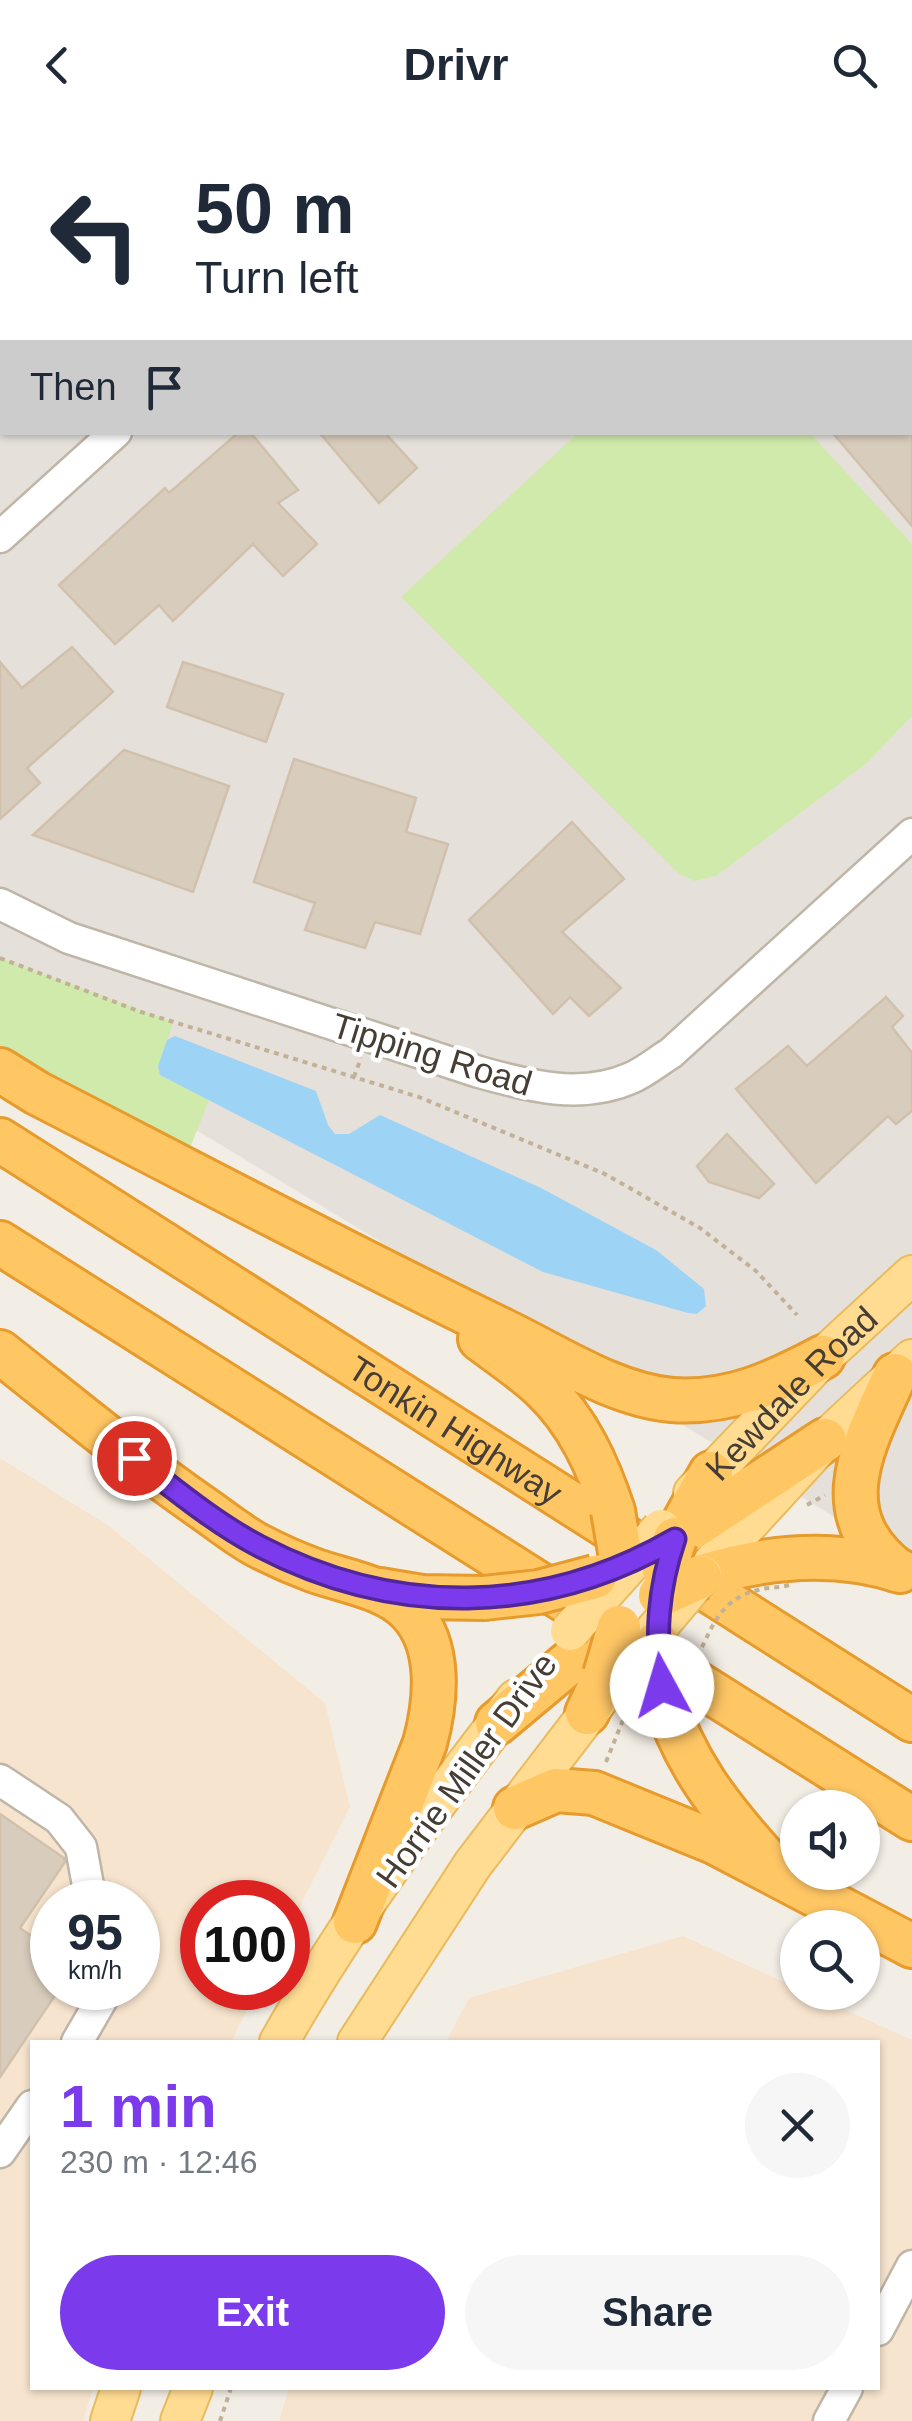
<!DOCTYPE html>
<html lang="en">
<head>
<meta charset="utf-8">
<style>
	:root { --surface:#fff; --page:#f6f6f7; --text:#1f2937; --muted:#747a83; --accent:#7c3aed }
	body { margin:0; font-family:Arial,sans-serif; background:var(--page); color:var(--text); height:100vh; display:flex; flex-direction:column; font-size:38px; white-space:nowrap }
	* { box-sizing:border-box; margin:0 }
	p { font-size:32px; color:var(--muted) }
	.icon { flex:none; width:55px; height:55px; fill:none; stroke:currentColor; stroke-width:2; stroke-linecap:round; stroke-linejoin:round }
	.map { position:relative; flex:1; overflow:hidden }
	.drawer { position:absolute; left:30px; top:1910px; width:850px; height:350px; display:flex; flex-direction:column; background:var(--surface); border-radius:0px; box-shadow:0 2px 8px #0004 }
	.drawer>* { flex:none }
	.banner { position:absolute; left:0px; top:0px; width:912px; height:305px; box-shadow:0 2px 8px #0004; background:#fff; color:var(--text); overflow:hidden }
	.tools { position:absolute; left:780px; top:1660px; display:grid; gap:20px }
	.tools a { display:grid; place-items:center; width:100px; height:100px; border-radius:50%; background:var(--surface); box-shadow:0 2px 8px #0004; font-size:50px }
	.speed { position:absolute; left:30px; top:1750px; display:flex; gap:20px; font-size:50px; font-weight:700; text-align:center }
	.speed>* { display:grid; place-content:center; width:130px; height:130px; border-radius:50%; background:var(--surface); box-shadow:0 2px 8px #0004; line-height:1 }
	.speed small { font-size:25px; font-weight:400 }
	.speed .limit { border:15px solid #d22; background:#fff; color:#111 }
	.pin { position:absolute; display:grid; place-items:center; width:85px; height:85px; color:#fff; margin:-42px; border:5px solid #fff; border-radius:50%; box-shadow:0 2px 10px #0007 }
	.me { position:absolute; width:110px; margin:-55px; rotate:354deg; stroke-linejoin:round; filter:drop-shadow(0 0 8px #0008) }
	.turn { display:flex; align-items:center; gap:35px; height:210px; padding:0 30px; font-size:45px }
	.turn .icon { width:130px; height:130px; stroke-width:2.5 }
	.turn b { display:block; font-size:70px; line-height:85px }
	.then { display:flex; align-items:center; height:95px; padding:0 30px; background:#0003; gap:20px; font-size:38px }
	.round { display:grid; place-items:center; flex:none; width:105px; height:105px; border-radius:52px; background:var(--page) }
	.headline { display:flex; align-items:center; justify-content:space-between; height:170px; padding:0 30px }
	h1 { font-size:60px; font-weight:800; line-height:75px; color:var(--accent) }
	.primary-button { display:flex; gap:20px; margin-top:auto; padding:20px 30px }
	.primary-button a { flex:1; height:115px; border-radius:60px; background:var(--accent); color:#fff; font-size:40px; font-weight:800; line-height:115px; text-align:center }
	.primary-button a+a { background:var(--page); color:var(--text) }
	header { display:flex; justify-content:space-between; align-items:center; height:130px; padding:0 30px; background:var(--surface); font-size:45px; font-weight:800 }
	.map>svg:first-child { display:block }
	.commercial { fill:#f7e4ce; fill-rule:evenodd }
	.industrial { fill:#e5e0da; fill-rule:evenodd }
	.green { fill:#d0eaab }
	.water { fill:#9dd3f4 }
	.building { fill:#d8ccbc; stroke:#d1c1ac; stroke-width:2.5 }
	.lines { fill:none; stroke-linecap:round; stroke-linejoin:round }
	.minor-casing { stroke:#bfb6a7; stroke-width:35 }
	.major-casing { stroke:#eabb5c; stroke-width:42 }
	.highway-casing { stroke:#e69b2c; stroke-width:48 }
	.path { stroke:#c2b197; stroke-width:4; stroke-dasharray:5 5; stroke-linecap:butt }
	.minor { stroke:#fff; stroke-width:30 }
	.major { stroke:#ffdc92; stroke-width:38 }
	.highway { stroke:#ffc664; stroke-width:42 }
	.major-bridge-casing { stroke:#eabb5c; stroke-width:42; stroke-linecap:butt }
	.highway-bridge-casing { stroke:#e69b2c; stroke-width:48; stroke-linecap:butt }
	.path-bridge { stroke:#c2b197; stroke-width:4; stroke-dasharray:5 5; stroke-linecap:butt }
	.major-bridge { stroke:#ffdc92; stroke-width:38 }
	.highway-bridge { stroke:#ffc664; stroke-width:42 }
	.route-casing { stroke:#51269a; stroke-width:25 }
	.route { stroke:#7c3aed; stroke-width:18 }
	.labels { text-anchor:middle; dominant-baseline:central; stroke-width:9; stroke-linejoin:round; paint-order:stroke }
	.street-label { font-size:35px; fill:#463e34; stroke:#fff }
</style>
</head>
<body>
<header><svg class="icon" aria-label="back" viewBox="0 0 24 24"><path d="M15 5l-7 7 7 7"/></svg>Drivr<svg class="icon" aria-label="search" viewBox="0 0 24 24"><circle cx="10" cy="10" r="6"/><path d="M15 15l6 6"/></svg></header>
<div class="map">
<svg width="912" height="2291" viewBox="0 0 912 2291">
	<rect width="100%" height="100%" fill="#f3eee5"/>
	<g class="commercial">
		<path d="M 0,1328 L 109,1396 L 325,1573 L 350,1677 L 288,1800 L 288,1772 L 202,1772 L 202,1858 L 258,1858 L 231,1912 L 32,1912 L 32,2258 L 93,2258 L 83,2291 L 0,2291 ZM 52,1772 L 138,1772 L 138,1858 L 52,1858 Z"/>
		<path d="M 683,1806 L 797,1858 L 798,1862 L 808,1863 L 912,1910 L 912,2291 L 279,2291 L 289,2258 L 878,2258 L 878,1912 L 446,1912 L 469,1868 Z"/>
	</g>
	<path class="industrial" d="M 0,0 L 912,0 L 912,1434 L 0,881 ZM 2,2 L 910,2 L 910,302 L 2,302 Z"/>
	<g class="green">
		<path d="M 579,302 L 810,303 L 912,414 L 912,586 L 867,633 L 716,746 L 695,751 L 679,744 L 401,467 Z"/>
		<path d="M 0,828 L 173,892 L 158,941 L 209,970 L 188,1023 L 0,925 Z"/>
	</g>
	<path class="water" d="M 175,906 L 316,961 L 328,995 L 335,1004 L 349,1004 L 380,985 L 541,1058 L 656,1120 L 704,1159 L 706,1176 L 697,1184 L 688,1183 L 543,1142 L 160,945 L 158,936 L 167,910 Z"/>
	<g class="building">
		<path d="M 239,302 L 250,302 L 298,360 L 278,373 L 317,414 L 283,446 L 253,414 L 173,491 L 159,475 L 115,514 L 59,455 L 165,358 L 169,363 Z"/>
		<path d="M 319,302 L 384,302 L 417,338 L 379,373 Z"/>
		<path d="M 832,302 L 912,302 L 912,396 Z"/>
		<path d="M 72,517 L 113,562 L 27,638 L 40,653 L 0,689 L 0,532 L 22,558 Z"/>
		<path d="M 183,532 L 283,564 L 266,612 L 167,577 Z"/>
		<path d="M 124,620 L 229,656 L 193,762 L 33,705 Z"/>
		<path d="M 294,629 L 416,668 L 406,702 L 448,714 L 420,804 L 375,792 L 365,818 L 305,800 L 315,773 L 254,752 Z"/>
		<path d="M 572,692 L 624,749 L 562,802 L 621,858 L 589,886 L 570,867 L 553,884 L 469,790 Z"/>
		<path d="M 886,867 L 903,886 L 892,897 L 912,923 L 912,981 L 896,994 L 888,986 L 816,1053 L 736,959 L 788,916 L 807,936 Z"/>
		<path d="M 727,1004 L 774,1054 L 759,1068 L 709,1052 L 697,1036 Z"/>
		<path d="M 0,1684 L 64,1728 L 65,1732 L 20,1798 L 52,1821 L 52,1858 L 60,1858 L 0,1947 Z"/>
	</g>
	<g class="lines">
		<g class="minor-casing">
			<g id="minor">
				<path d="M 783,0 L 785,2"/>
				<path d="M 449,2 L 452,0"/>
				<path d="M 910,141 L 912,143"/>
				<path d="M 0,407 L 116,302"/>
				<path d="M 0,774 L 69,808 L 479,942 C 529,956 581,970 631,948 C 645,942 658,931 671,923 L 912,704"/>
				<path d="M 0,1650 L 59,1689 L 81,1717 L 91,1772"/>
				<path d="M 77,1912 L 102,1869 L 102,1858"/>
				<path d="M 0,2022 L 32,1976"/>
				<path d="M 878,2200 L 912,2136"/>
				<path d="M 829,2291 L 847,2258"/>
			</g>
		</g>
		<g class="major-casing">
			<g id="major">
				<path id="s1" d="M 693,1363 L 823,1227 L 912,1145"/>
				<path d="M 713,1432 L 825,1310 L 912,1229"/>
				<path d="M 279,1912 C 347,1792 431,1678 516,1569"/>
				<path d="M 357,1912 L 473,1734 L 606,1560"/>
				<path d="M 110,2291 L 121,2258"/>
				<path d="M 180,2291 L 193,2258"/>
			</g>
		</g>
		<g class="highway-casing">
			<g id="highway">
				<path d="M 0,940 L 37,963 C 192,1043 347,1125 504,1201 C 556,1226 614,1265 672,1270 C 729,1274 774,1253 823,1227"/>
				<path id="s2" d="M 0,1010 L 912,1590"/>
				<path d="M 0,1113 L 569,1473"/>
				<path d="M 480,1209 C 501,1225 524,1240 543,1258 C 578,1291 598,1336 613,1381"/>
				<path d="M 0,1222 C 66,1274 131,1328 200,1376 C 219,1389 237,1404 257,1415 C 274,1424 294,1433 313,1440 C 343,1451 387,1457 410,1482 C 442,1516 436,1572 425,1613 L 355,1792"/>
				<path d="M 895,1245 C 865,1313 823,1382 897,1440"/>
				<path d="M 675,1408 L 711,1343"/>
				<path d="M 675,1409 L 825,1310"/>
				<path d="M 700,1447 C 766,1426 833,1419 900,1441"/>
				<path d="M 380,1460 L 422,1467 L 484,1468"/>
				<path d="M 633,1513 L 912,1689"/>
				<path d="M 664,1565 C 682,1630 721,1679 765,1728"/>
				<path d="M 587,1583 L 605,1545"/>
				<path d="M 497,1593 L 607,1501"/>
				<path d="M 515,1678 L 556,1660 L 594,1663 L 714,1712 L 912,1816"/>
			</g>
		</g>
		<g class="path">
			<path d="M 0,828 L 141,882 L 419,967 L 605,1044 L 700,1098 L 756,1141 L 797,1185"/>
			<path d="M 354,947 L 361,928"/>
			<path d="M 807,1375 L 825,1365"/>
			<path d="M 606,1632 L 623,1590"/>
			<path d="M 220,2291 L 231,2258"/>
		</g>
		<use href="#minor" class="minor"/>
		<use href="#major" class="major"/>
		<use href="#highway" class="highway"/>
		<g class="major-bridge-casing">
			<g id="major-bridge">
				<path d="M 570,1501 L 661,1399"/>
				<path d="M 624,1537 L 702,1445"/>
			</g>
		</g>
		<g class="highway-bridge-casing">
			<g id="highway-bridge">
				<path d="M 613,1381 L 620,1422"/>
				<path d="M 664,1441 L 675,1409"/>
				<path d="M 660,1465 L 700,1447"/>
				<path d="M 484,1468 L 539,1462 L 595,1447"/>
				<path d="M 657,1513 L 664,1565"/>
				<path d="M 605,1545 L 619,1497"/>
			</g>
		</g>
		<path class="path-bridge" d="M 693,1535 C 711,1503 716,1470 758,1460 C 768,1457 779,1458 789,1455"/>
		<use href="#major-bridge" class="major-bridge"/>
		<use href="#highway-bridge" class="highway-bridge"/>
	</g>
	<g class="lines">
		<g class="route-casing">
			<path id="route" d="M 134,1328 C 173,1358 215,1393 259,1416 C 395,1487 542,1486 675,1409 C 658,1459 655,1504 662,1556"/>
		</g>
		<use href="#route" class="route"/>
	</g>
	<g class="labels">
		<g class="street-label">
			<text transform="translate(432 924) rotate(17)">Tipping Road</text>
			<text stroke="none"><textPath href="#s1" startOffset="140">Kewdale Road</textPath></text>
			<text stroke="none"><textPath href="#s2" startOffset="540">Tonkin Highway</textPath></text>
			<text transform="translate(466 1640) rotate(-54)">Horrie Miller Drive</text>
		</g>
	</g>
</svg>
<div class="tools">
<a><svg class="icon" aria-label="sound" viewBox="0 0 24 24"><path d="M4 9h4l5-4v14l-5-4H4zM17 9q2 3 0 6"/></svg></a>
<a><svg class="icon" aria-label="search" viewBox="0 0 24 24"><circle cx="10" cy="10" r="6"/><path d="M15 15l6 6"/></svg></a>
</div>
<div class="speed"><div>95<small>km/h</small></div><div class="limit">100</div></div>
<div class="pin" style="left:134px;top:1328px;background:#d93025"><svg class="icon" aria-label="arrive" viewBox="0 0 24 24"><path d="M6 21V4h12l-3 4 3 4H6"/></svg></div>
<svg class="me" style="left:662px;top:1556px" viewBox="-20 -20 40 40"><circle r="19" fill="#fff"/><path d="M0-13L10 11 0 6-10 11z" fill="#7c3aed"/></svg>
<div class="banner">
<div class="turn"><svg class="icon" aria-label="left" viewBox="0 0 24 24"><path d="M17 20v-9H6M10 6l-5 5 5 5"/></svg><div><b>50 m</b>Turn left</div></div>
<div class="then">Then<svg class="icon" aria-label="arrive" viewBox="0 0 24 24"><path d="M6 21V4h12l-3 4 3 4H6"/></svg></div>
</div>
<section class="drawer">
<div class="headline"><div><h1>1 min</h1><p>230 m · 12:46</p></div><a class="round"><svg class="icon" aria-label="close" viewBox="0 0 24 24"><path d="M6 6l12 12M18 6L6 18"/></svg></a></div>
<div class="primary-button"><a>Exit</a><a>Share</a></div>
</section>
</div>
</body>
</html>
